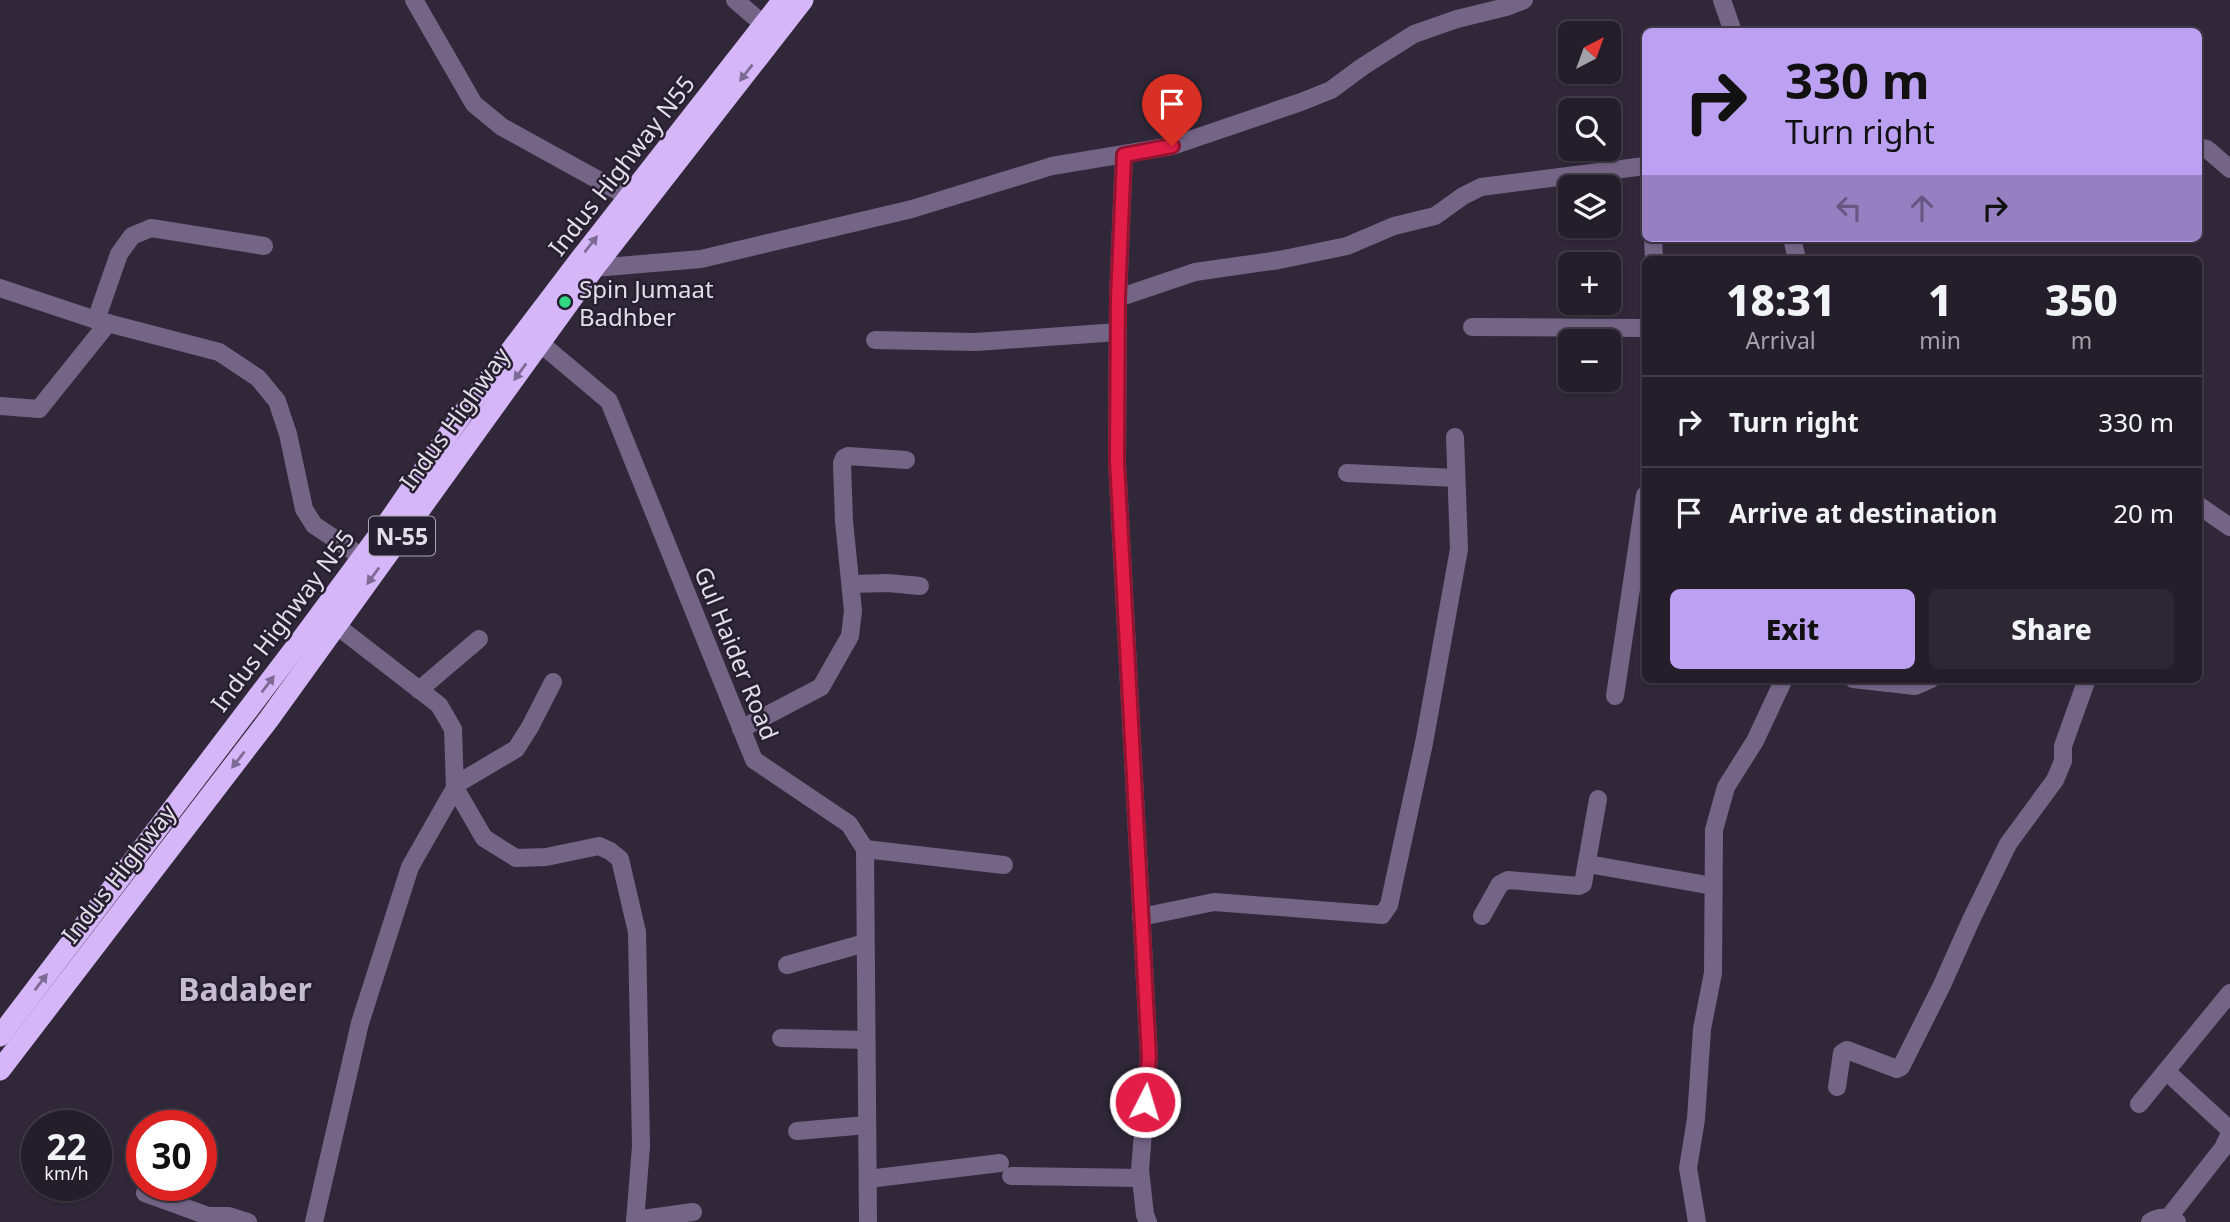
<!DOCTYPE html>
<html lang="en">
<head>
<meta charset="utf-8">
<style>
	:root { --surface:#241e2b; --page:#2c2733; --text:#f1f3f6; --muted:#a3a2a9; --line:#413c47; --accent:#bca0f2 }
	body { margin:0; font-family:"Noto Sans",sans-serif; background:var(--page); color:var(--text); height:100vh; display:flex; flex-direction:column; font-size:26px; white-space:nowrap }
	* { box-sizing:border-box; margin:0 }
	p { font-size:23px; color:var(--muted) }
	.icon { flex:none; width:38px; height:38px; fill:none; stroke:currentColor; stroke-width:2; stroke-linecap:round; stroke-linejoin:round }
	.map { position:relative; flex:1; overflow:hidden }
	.side { position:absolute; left:1642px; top:256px; width:560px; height:427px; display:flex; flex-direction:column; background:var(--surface); border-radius:10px; box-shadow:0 2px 5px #0004,0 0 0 2px var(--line) }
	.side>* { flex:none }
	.hud { position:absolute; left:1642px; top:28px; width:560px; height:214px; border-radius:10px; box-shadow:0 2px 5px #0004,0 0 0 2px var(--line); background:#bca0f2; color:#111; overflow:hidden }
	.needle { width:46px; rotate:41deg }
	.buttons { position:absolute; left:1558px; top:21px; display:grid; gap:14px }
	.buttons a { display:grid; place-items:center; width:63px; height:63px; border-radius:10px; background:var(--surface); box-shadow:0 2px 5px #0004,0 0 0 2px var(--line); font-size:35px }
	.speed { position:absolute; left:21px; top:1110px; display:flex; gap:14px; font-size:35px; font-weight:700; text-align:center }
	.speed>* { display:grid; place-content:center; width:91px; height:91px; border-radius:50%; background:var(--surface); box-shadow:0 2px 5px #0004,0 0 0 2px var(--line); line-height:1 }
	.speed small { font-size:18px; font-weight:400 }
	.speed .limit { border:10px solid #d22; background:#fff; color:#111 }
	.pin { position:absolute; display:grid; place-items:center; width:60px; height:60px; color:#fff; margin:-72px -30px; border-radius:50% 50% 50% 0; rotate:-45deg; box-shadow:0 0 7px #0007 }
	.pin .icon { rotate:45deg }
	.me { position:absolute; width:77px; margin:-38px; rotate:5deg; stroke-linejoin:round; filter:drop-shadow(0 0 5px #0008) }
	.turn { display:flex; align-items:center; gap:24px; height:147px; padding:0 28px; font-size:32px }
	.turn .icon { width:91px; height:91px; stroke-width:2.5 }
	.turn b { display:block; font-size:49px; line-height:60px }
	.lanes { display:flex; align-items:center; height:66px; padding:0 28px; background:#0003; justify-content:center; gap:35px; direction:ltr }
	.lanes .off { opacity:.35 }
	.eta { display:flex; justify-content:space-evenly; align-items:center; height:119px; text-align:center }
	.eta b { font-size:42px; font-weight:800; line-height:49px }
	.cta { display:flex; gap:14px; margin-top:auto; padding:14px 28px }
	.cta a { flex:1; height:80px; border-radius:10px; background:var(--accent); color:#111; font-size:28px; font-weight:800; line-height:80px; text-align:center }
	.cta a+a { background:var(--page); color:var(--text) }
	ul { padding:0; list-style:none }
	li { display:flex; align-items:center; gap:21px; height:91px; padding:0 28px; border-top:2px solid var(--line) }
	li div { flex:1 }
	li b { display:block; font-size:26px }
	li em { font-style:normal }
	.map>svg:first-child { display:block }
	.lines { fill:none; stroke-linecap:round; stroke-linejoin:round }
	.minor { stroke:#746587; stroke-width:18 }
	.highway { stroke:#d5b7f9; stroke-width:21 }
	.oneway { fill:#7e6b94 }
	.route-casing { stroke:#92132f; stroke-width:18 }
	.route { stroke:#e11d48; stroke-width:12 }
	.poi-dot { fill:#31d882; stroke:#261f2f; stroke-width:2.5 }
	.labels { text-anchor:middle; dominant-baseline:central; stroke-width:5; stroke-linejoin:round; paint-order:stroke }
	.shield { fill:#261f2f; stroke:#aaa4b1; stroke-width:2 }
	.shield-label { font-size:23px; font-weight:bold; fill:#e2dde9 }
	.street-label { font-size:24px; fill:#e2dde9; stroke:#261f2f }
	.poi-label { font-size:24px; fill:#e2dde9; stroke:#261f2f; text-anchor:start }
	.district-label { font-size:32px; font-weight:bold; fill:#c5bcd2; stroke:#261f2f }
</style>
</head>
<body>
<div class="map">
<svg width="2230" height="1222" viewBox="0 0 2230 1222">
	<rect width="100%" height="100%" fill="#302839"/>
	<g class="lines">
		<g class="minor">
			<path d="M 414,0 L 474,104 L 502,127 L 629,197"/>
			<path d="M 735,0 L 764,25"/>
			<path d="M 1722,0 L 1733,32"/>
			<path d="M 2198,147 L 2207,149 L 2230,169"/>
			<path d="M 1124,155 L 1118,298 L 1117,462 L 1149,1057 L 1140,1170 L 1145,1215 L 1148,1222"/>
			<path d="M 1653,238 L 1654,259"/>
			<path d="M 1792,238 L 1797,259"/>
			<path d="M 594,268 L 701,259 L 912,209 L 1052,166 L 1172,146 L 1301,102 L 1331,90 L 1362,67 L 1414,34 L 1457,19 L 1506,7 L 1524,0"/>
			<path d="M 0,288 L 96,320 L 219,352 L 258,378 L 277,401 L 288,434 L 304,509 L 314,525 L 362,557"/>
			<path d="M 1118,298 L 1195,272 L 1279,260 L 1347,246 L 1394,226 L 1435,216 L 1463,196 L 1481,187 L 1645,166"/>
			<path d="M 96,320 L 119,254 L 132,236 L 151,228 L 264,246"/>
			<path d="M 1472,327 L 1645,328"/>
			<path d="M 875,340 L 976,342 L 1118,332"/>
			<path d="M 540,343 L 609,401 L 754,760 L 849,824 L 865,849 L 868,1222"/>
			<path d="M 0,406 L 39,409 L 108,323"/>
			<path d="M 1347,473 L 1456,478"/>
			<path d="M 2198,505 L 2230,527"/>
			<path d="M 851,584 L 888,583 L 920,586"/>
			<path d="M 337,626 L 439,705 L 453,729 L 455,788 L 484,838 L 516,858 L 546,857 L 599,846 L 610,851 L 620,859 L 637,932 L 641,1146 L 635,1222"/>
			<path d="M 1853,679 L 1915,686 L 1931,679"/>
			<path d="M 419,690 L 479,639"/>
			<path d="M 1615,696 L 1645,495"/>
			<path d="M 741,729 L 821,687 L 850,636 L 853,611 L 844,521 L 842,463 L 844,458 L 848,456 L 906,460"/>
			<path d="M 455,785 L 516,749 L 530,727 L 553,682"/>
			<path d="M 865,849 L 1004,865"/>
			<path d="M 1588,864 L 1713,886"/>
			<path d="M 1482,916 L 1500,884 L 1508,880 L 1579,886 L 1583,884 L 1598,799"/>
			<path d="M 1141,917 L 1214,902 L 1382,915 L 1389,905 L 1424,743 L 1459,549 L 1455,437"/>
			<path d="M 787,965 L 865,943"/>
			<path d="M 781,1038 L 866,1040"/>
			<path d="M 2166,1071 L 2230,1130"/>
			<path d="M 1837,1087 L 1842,1053 L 1847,1050 L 1897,1069 L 1901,1067 L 1942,985 L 1971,920 L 2008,844 L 2055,780 L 2063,761 L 2063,746 L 2087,679"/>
			<path d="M 2139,1104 L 2230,993"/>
			<path d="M 797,1131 L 867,1125"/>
			<path d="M 1011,1176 L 1140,1178"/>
			<path d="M 868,1179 L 1000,1163"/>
			<path d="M 145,1193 L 208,1216 L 229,1216 L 248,1222"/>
			<path d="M 2169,1217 L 2223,1148 L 2230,1133"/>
			<path d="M 635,1220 L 693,1212"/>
			<path d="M 314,1222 L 360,1023 L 410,867 L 455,788"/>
			<path d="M 1697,1222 L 1688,1168 L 1696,1119 L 1702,1029 L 1713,973 L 1714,830 L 1726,787 L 1755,741 L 1784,679"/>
			<path d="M 2150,1222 C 2159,1216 2169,1217 2177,1222"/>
		</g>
		<g class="highway">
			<path d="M 0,1036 L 304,636 L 384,528 L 461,416 L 581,258 L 783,0"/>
			<path d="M 0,1070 L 269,719 L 594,268 L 803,0"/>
		</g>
	</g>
	<defs><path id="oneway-solid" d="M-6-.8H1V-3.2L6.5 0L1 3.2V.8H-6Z" transform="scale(1.75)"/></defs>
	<g class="oneway">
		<use href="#oneway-solid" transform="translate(746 73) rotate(128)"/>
		<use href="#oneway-solid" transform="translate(591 244) rotate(-52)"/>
		<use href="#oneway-solid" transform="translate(520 372) rotate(126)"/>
		<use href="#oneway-solid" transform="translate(373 576) rotate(126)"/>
		<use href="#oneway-solid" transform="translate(268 684) rotate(-53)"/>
		<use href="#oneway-solid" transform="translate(238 760) rotate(128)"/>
		<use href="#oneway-solid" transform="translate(41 982) rotate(-53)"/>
	</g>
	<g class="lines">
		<g class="route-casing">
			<path id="route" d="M 1145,1102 L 1149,1057 L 1117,461 L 1118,298 L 1124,155 L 1172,146"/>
		</g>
		<use href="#route" class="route"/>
	</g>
	<circle class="poi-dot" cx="565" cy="302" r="7"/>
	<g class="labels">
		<rect class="shield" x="369" y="516.5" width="66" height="39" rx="5"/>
		<g class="shield-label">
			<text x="402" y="536">N-55</text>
		</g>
		<g class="street-label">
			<text transform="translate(621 165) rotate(-52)">Indus Highway N55</text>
			<text transform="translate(454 418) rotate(-54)">Indus Highway</text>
			<text transform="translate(282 620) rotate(-53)">Indus Highway N55</text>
			<text transform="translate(737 653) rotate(68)">Gul Haider Road</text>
			<text transform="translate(118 873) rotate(-52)">Indus Highway</text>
		</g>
		<g class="poi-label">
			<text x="579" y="288">Spin Jumaat<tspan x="579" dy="28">Badhber</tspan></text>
		</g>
		<g class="district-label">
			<text x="245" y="988">Badaber</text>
		</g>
	</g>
</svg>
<div class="buttons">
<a><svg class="needle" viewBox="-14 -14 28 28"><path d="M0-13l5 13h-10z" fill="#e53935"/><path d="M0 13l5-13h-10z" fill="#a3a2a9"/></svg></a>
<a><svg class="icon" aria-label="search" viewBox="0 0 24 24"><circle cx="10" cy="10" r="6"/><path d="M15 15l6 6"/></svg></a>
<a><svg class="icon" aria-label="layers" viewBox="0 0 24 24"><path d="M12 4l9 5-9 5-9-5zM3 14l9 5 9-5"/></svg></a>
<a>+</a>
<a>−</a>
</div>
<div class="speed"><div>22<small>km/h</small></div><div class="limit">30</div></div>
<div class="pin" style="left:1172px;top:146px;background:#d93025"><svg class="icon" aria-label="arrive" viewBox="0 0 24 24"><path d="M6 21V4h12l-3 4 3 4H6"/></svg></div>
<svg class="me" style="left:1145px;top:1102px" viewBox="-20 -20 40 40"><circle r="17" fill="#e11d48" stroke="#fff" stroke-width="3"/><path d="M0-11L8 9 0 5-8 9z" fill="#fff"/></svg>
<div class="hud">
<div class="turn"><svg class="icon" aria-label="right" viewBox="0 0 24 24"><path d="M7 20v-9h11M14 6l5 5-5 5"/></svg><div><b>330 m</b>Turn right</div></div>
<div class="lanes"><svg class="icon off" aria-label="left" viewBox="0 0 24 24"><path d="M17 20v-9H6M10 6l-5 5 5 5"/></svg><svg class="icon off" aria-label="ahead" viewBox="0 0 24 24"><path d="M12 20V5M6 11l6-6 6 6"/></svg><svg class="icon" aria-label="right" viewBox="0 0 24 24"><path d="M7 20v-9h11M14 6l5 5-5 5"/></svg></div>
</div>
<section class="side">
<div class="eta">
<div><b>18:31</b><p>Arrival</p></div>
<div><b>1</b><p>min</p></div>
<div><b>350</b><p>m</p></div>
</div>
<ul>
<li><svg class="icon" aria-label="right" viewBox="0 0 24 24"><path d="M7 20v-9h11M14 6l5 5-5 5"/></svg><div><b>Turn right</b></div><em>330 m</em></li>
<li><svg class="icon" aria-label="arrive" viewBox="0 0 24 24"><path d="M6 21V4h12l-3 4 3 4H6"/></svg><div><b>Arrive at destination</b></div><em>20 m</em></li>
</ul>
<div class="cta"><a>Exit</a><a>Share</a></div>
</section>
</div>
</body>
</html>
